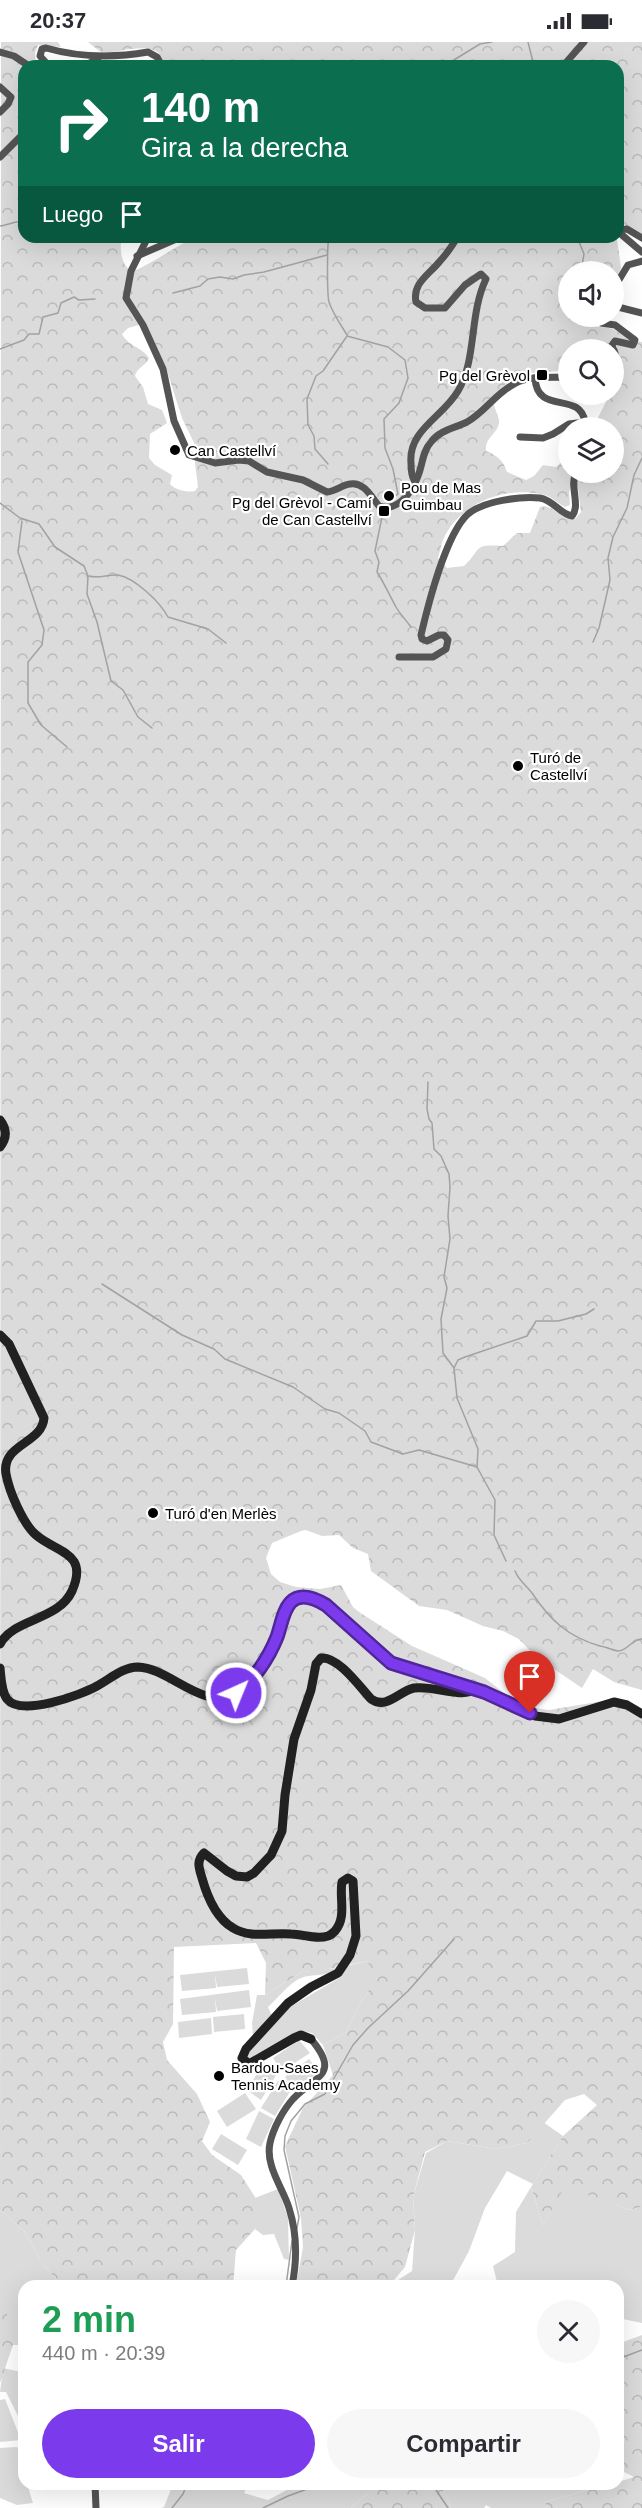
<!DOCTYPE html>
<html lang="es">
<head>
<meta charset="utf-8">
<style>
	:root { --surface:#fff; --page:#f7f7f7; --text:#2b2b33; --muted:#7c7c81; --accent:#7c3aed }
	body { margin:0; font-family:Arial,sans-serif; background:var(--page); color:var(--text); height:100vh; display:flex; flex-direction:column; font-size:22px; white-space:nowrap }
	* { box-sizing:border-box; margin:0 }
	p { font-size:20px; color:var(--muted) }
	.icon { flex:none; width:33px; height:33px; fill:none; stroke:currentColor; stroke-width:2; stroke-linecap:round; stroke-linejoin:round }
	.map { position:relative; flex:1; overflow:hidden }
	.details { position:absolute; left:18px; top:2238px; width:606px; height:210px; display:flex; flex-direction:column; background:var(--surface); border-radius:18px; box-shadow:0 6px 24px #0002 }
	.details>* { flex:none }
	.top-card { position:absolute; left:18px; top:18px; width:606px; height:183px; border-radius:18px; box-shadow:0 6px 24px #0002; background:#0b6e4f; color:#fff; overflow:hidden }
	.buttons { position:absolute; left:558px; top:219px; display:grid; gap:12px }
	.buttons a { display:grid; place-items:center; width:66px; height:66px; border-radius:50%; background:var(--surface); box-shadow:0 6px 24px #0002; font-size:30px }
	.pin { position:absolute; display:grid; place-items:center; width:51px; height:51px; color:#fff; margin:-62px -26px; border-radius:50% 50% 50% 0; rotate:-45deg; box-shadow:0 0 6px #0007 }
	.pin .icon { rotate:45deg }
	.me { position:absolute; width:66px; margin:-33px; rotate:44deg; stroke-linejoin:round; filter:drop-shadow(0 0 4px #0008) }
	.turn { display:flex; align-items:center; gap:21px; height:126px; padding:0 24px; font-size:27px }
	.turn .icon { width:78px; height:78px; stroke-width:2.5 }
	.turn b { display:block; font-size:42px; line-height:51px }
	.then { display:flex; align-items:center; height:57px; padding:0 24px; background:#0003; gap:12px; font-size:22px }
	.round { display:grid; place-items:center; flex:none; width:63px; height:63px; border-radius:32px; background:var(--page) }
	.headline { display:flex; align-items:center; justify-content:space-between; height:102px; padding:0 24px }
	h1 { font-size:36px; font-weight:600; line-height:45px; color:#1e9e55 }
	.cta { display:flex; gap:12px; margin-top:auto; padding:12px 24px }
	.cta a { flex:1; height:69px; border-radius:36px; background:var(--accent); color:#fff; font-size:24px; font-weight:600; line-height:69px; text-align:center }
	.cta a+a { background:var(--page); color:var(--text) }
	.status { display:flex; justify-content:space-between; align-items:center; height:42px; padding:0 30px; background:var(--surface); direction:ltr }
	.status svg { height:16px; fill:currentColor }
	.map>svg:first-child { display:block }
	.green { fill:#dbdbdb }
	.forest { fill:url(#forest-crowns); fill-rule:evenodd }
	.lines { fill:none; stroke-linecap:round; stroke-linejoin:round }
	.stream { stroke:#a2a2a2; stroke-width:1.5 }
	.street { stroke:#545454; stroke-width:7 }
	.secondary { stroke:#212121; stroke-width:9 }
	.route-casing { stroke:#51269a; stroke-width:15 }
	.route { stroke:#7c3aed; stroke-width:10 }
	.poi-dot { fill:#000; stroke:#fff; stroke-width:2 }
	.labels { text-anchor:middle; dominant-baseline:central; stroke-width:4.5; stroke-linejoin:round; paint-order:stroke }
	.poi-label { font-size:15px; fill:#000; stroke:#fff; text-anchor:start }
</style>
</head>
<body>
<div class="status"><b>20:37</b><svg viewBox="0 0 49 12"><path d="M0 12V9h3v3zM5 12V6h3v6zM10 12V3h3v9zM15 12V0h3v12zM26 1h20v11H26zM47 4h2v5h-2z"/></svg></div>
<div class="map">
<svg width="642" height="2466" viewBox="0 0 642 2466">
	<defs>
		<pattern id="forest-crowns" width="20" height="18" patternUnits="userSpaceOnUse" patternTransform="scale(1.5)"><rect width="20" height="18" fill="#dbdbdb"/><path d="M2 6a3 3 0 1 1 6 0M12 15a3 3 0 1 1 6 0" fill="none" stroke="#bababa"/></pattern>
	</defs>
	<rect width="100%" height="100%" fill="#fff"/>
	<g class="green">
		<path d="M 367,1919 L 378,1935 L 359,1963 L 346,1990 L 323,2003 L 312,1991 L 302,1989 L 247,2019 L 247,2013 L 290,1965 L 341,1935 L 346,1924 Z"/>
		<path d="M 247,1926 L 249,1942 L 217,1945 L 215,1932 L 216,1946 L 182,1949 L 180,1933 Z"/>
		<path d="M 337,1926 C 325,1937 310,1930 297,1938 C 286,1945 277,1957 268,1965 L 272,1974 L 253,1994 L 252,1981 L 257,1953 L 265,1953 L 302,1930 Z"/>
		<path d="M 249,1948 L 251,1965 L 217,1969 L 215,1956 L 216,1970 L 182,1973 L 180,1957 Z"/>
		<path d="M 244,1972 L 245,1987 L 214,1990 L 213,1975 Z"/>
		<path d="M 211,1976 L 212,1992 L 179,1996 L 178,1980 Z"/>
		<path d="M 299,1998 L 310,2011 L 282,2029 L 273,2016 Z"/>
		<path d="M 309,2017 L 319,2030 L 294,2048 L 285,2035 Z"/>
		<path d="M 264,2020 L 278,2030 L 261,2058 L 247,2048 Z"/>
		<path d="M 278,2039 L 291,2048 L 275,2074 L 261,2066 Z"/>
		<path d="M 245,2051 L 256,2067 L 227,2085 L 217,2069 Z"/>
		<path d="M 259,2069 L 274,2077 L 261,2105 L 246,2097 Z"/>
		<path d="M 543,2080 L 563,2094 L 533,2142 L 507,2129 L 485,2166 L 469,2209 L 450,2244 L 431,2244 L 428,2238 L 410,2244 L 389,2244 L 412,2229 L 415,2188 L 413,2155 L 426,2111 L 447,2099 L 496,2107 L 527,2101 Z"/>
		<path d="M 221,2092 L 247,2108 L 238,2123 L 212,2107 Z"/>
		<path d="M 565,2144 L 629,2168 L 642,2165 L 642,2281 L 618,2276 L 618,2244 L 498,2244 L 493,2224 L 515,2210 L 516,2170 L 531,2145 L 543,2183 Z"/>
		<path d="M 278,2147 L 288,2176 L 289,2218 L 284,2217 L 274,2192 L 263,2193 L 255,2187 L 260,2164 L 255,2156 Z"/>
		<path d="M 0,2168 L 25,2190 L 42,2221 L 62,2244 L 24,2244 L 24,2303 L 13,2303 L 0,2265 Z"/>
		<path d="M 3,2326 L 21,2330 L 24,2335 L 24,2386 L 6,2350 L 0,2350 Z"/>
		<path d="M 5,2357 L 21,2398 L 0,2400 L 0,2358 Z"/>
		<path d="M 17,2405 L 24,2415 L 24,2442 L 27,2442 L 33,2461 L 17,2463 L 0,2456 L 0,2406 Z"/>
		<path d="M 173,2442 L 249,2442 L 244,2451 L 268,2458 L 298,2442 L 377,2442 L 351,2466 L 161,2466 L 164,2465 Z"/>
		<path d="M 441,2442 L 610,2442 L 545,2460 L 547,2466 L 491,2466 L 486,2463 L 484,2466 L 451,2466 Z"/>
	</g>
	<g class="forest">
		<path d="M 1,0 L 58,0 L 61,5 L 38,3 L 35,11 L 36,23 L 24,24 L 22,39 L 24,43 L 24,195 L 122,195 C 119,206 121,224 132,229 C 141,228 177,204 188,199 C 195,195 203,200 211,195 L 614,195 L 609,202 L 617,197 L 621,226 L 614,242 L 614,230 L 568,230 L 568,274 L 594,275 L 598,285 C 619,284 624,298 642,300 L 642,1648 L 614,1640 L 593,1627 L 582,1646 L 535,1614 L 519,1597 L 503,1589 L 483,1584 L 447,1568 L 419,1564 L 371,1529 L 368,1512 L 353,1506 L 339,1493 L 322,1494 L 306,1488 L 301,1489 L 272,1501 L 266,1516 L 271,1532 L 280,1540 L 296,1545 L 320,1547 L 341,1543 L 353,1565 L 359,1570 L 412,1604 L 485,1636 L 508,1654 L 529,1665 L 549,1668 L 603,1659 L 642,1669 L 642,2165 L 629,2168 L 565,2145 L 543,2183 L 531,2145 L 563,2094 L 597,2063 L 584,2052 L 565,2058 L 527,2101 L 496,2107 L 447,2099 L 425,2110 L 413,2155 L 415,2188 L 405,2225 L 389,2244 L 296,2244 L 303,2205 L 301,2176 L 285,2104 L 303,2066 L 333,2033 L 323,2003 L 346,1990 L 359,1963 L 377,1936 L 367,1919 L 319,1929 L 302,1930 L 265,1953 L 266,1921 L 256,1901 L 174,1905 L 173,1982 L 163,2000 L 167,2018 L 197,2052 L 210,2080 L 202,2099 L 212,2113 L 241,2133 L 262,2166 L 255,2187 L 236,2208 L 233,2244 L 141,2244 L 138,2241 L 132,2244 L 62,2244 L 42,2221 L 25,2190 L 0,2168 ZM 146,281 L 166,326 L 182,376 L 197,407 L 195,421 L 198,445 L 195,449 C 188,451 175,448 170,442 L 172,433 L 155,423 L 149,416 L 150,392 L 167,381 L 162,368 L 148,362 L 143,345 L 135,334 C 137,325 146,324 149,316 C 142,305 128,304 122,292 L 128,286 ZM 568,308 L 614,308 L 614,352 L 602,353 L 607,356 L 606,360 L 593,385 L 614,386 L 614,430 L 580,431 L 577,438 L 581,470 L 575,477 C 560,478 554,462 540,465 L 530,491 L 517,491 L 503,504 C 472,502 483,506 464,524 L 447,526 L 438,516 C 440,510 441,503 443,498 C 459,460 508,443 545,453 C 552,455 559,462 565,465 L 570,463 L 569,450 L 574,431 L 568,430 L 568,414 L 556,425 L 543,423 L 534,434 L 526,438 L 507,430 C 503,418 498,414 486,409 C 484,395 500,391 499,378 C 498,372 494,366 493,359 C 512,325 534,332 568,328 Z"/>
		<path d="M 88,0 L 642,0 L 642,193 L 624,183 L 618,183 L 618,24 L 160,24 L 160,12 C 147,0 121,10 102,11 Z"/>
		<path d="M 0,2256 L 16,2294 L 0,2341 Z"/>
		<path d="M 642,2293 L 642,2466 L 547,2466 L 545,2460 L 610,2442 L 618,2442 L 618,2440 L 634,2435 L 618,2427 L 618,2302 Z"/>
		<path d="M 377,2442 L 441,2442 L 451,2466 L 351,2466 Z"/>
	</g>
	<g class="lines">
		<g class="stream">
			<path d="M 528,0 L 534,24"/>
			<path d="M 444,24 L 480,2 L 492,0"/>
			<path d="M 0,184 C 8,183 15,179 24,179"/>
			<path d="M 329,195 C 327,201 327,253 329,260 C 333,272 341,283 347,293"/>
			<path d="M 577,195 L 584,212 L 581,230"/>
			<path d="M 173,251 L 200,244 L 208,237 L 220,235 L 233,237 L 244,233 L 264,230 L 327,213"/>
			<path d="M 570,277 L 571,274"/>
			<path d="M 347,294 L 388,305 L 405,318 L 408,336 L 399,361 L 384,377 L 385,406 L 393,427 L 398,452 L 387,459"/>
			<path d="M 0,307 L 24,298 L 29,292 L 39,292 L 43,275 L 58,271 L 61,261 L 74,255 L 79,258 L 95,257"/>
			<path d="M 328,422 L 315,407 L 314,394 L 308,383 L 307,357 L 316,334 L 323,329 L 347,294"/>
			<path d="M 0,461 L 20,476 L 39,482 L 55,505 L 84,524 L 88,534 L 87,552 L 97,580 L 111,639 L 123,648 L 138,675 L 152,686"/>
			<path d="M 382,475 L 375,509 L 379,520 L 377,530 C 384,541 389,552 396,565 C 400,572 406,578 411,585"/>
			<path d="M 22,479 L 18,510 L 44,588 L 42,603 L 28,620 L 28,661 L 41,683 L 67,705"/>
			<path d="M 89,534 C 99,537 108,532 118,533 C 135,536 160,560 168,575 L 208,587 L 226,601"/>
			<path d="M 593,600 L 599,586 L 610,538 L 608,516 L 613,495 L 627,466 L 634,433 L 642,416"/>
			<path d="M 428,1040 L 427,1067 L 429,1077 L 432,1081 L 434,1107 L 441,1114 L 449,1132 L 450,1145 L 448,1174 L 450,1197 L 444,1235 L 447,1246 L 441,1277 L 443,1311 L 454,1326 L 457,1356 L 478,1407 L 477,1425 L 495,1458 L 494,1493 L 506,1519"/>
			<path d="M 102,1242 L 182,1293 L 214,1307 L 225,1317 L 293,1345 L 325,1367 L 339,1371 L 365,1389 L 371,1400 L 403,1412 L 419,1408 L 477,1425"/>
			<path d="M 454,1326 L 458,1318 L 465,1315 L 527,1294 L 536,1279 L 558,1279 L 586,1272 L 594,1267"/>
			<path d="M 515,1529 C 519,1539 526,1543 532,1551 C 550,1578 568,1595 600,1604 C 606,1605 612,1608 618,1609 C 628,1609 630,1598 642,1597"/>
			<path d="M 297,2186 L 299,2175 L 284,2108 L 285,2094 L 291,2079 L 305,2062 L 325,2052 L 353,2003 L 368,1986 L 408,1949 L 454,1897"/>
			<path d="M 286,2244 L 292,2199"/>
			<path d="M 618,2317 L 642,2308"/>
			<path d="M 432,2442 L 448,2466"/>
			<path d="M 172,2466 L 183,2452 L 187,2442"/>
			<path d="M 263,2466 L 288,2454 L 321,2442"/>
		</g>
		<g class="street">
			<path d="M 0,10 L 14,14 L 29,24"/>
			<path d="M 49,24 L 40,14 L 42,7 L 46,6 C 81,16 113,16 148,10 L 157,15 L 162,24"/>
			<path d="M 85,24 L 98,16"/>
			<path d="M 563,24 L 584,0"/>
			<path d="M 0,45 L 11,55 L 8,62 L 0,70"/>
			<path d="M 0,115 L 24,91"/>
			<path d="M 148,195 L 131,229 L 126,256 L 143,283 L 163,327 L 174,379 L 189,413 L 215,421 L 239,418 L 249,419 L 267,430 L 303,438 L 327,450 C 336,449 342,443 350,442 C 364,439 372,456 379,464 C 398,471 413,448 418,434 C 423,422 422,410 431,400 C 440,388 455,386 467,380 C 485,370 496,351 514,342 C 530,333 551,336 568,335"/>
			<path d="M 642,196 L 627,187 L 620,188 L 622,193 L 642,210"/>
			<path d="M 137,214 L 181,195"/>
			<path d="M 614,246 L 628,223 L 642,219"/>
			<path d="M 614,264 L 642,271"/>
			<path d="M 597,274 L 601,281 L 615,283 L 635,298 L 633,303 L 615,299 L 612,303 L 613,308"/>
			<path d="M 614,308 L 617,318 L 614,327"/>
			<path d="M 520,395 L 543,396 L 553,392 L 569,382 L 585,380 C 580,348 537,374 535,336"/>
			<path d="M 414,438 C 411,433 411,427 411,421 C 408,388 443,375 458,349 C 477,317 469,272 486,237 L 481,232 L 465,243 L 445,266 L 425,266 L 416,260 C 412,241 430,232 440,219 C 447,212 452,203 458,195"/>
			<path d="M 399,615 L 433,615 L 446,607 L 448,598 L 444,593 L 439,593 L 427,599 L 422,597 L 421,593 C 428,563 446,492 468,472 C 483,459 521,454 540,456 C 553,458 560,472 572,474 C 581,463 569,444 576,430"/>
			<path d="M 292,2244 C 297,2219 297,2191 289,2166 C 283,2146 265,2124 270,2101 C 273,2087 283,2068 293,2057 C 316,2033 341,2033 311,1997"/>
			<path d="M 95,2442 L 96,2466"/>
		</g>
		<g class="secondary">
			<path d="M 0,1078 C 7,1087 7,1096 0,1105"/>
			<path d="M 0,1293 L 9,1302 L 44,1376 C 42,1402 1,1402 6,1432 C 9,1449 23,1482 36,1493 C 57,1511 89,1510 72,1549 C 58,1579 14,1576 0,1602"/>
			<path d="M 0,1626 C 1,1635 1,1649 7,1657 C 21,1675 81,1653 97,1644 C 110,1637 123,1625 138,1625 C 170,1626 203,1670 236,1651 C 254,1641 269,1616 276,1597 C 281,1586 283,1568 292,1560 C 302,1551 316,1557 325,1563 L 391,1621 L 484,1650 L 535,1674 L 559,1677 L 614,1660 L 627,1663 L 642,1672"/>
			<path d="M 311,1997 L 301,1993 L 294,1996 L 249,2022 L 242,2016 L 246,2007 L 288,1961 L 311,1945 L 338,1931 L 350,1913 L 356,1894 L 353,1839 L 348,1836 L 342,1840 C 339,1856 347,1875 335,1889 C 333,1891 331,1893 328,1894 C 316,1898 303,1892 291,1892 C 272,1890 251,1897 233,1886 C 216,1876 207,1854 202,1836 C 199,1826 196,1819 204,1811 L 227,1829 L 236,1834 L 247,1835 L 254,1831 L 271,1813 L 282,1789 L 285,1753 L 294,1697 L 311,1648 L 316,1622 L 321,1616 C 338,1614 360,1645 371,1657 C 387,1668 399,1649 414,1646 C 435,1643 457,1657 476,1647"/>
		</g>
	</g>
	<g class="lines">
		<g class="route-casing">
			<path id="route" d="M 236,1651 C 254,1639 269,1615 277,1595 C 281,1584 283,1568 291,1560 C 301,1550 316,1557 326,1563 L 391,1621 L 484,1650 L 530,1671"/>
		</g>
		<use href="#route" class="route"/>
	</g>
	<g class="poi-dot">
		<rect x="536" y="327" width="12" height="12" rx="3"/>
		<circle cx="175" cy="408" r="6"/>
		<circle cx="389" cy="454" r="6"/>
		<rect x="378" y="463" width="12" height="12" rx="3"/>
		<circle cx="518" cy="724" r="6"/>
		<circle cx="153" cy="1471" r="6"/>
		<circle cx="219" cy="2034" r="6"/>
	</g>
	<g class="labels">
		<g class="poi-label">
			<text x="530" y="333" text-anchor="end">Pg del Grèvol</text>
			<text x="187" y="408">Can Castellví</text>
			<text x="401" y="445">Pou de Mas<tspan x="401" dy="17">Guimbau</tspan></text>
			<text x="372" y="460" text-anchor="end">Pg del Grèvol - Camí<tspan x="372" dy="17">de Can Castellví</tspan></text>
			<text x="530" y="715">Turó de<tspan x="530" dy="17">Castellví</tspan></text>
			<text x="165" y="1471">Turó d'en Merlès</text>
			<text x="231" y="2025">Bardou-Saes<tspan x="231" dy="17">Tennis Academy</tspan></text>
		</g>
	</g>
</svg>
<div class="buttons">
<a><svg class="icon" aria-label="sound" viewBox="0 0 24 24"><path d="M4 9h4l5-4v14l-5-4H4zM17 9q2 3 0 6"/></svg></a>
<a><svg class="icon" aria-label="search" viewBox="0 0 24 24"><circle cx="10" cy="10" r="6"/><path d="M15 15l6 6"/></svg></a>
<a><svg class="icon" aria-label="layers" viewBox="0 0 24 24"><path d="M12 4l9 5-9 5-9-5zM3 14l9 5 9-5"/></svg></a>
</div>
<div class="pin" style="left:530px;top:1671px;background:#d93025"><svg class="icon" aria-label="arrive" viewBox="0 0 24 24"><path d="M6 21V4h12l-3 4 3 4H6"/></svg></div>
<svg class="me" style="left:236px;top:1651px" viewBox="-20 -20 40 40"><circle r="17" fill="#7c3aed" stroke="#fff" stroke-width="3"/><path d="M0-11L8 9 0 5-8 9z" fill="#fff"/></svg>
<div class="top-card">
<div class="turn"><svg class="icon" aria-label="right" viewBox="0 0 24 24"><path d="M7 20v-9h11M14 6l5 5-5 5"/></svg><div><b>140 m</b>Gira a la derecha</div></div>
<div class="then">Luego<svg class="icon" aria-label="arrive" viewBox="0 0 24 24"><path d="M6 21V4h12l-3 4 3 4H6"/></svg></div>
</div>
<section class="details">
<div class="headline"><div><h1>2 min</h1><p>440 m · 20:39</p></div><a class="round"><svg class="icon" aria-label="close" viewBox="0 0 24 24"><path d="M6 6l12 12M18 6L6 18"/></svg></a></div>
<div class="cta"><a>Salir</a><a>Compartir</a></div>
</section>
</div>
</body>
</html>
